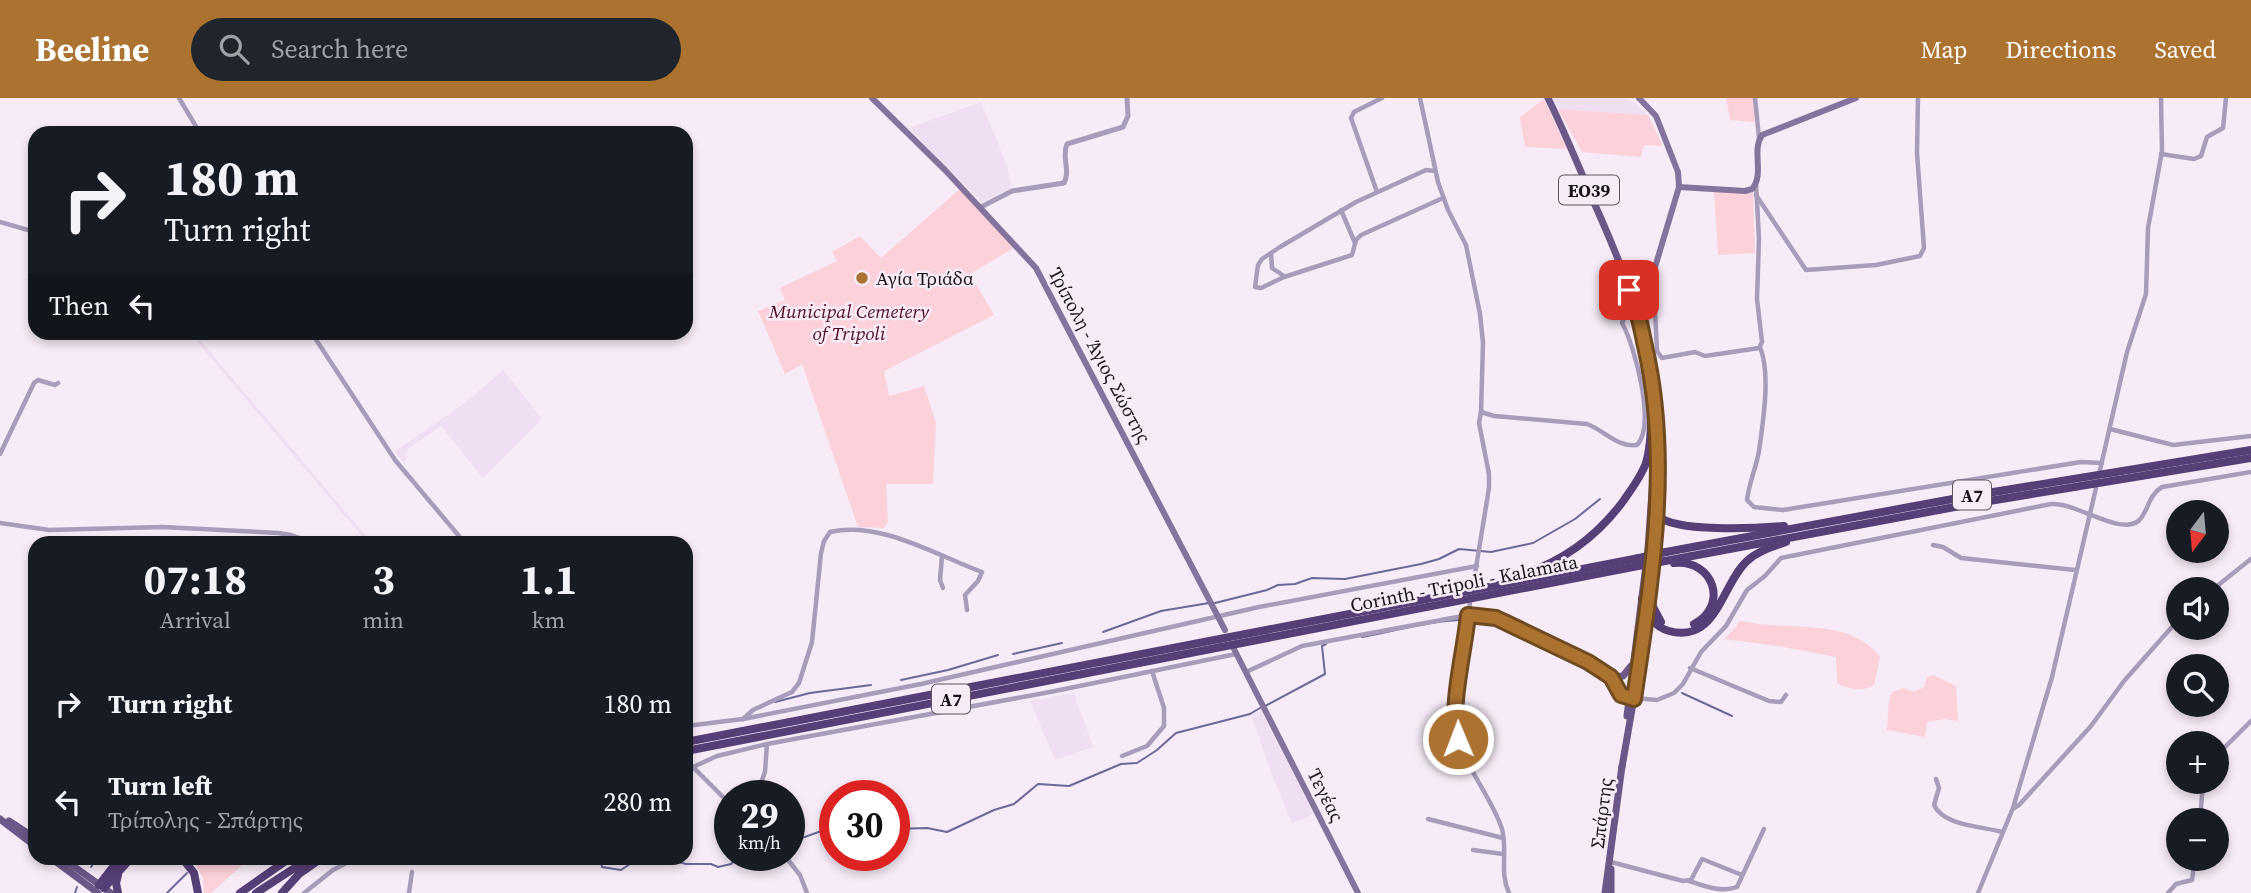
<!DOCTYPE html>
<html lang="en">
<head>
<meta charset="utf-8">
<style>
	:root { --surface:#171b24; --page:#20242c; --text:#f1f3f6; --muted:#9ea1a6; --accent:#ab7230 }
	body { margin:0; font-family:"Source Serif 4",serif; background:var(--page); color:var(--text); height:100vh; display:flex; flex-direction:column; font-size:26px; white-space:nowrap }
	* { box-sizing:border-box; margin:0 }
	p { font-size:23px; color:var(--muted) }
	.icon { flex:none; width:38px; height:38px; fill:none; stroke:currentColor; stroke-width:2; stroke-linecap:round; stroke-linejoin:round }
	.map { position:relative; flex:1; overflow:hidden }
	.drawer { position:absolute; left:28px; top:438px; width:665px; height:329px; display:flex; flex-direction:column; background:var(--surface); border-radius:21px; box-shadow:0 4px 10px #0003 }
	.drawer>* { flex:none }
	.banner { position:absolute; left:28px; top:28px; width:665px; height:214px; border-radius:21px; box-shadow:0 4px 10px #0003; background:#171b24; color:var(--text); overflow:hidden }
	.needle { width:46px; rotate:196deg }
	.fabs { position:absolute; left:2166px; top:402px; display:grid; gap:14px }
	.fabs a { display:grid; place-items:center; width:63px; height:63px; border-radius:50%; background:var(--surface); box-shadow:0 4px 10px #0003; font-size:35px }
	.speed { position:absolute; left:714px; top:682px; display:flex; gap:14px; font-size:35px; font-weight:700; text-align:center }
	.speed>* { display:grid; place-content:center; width:91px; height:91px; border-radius:50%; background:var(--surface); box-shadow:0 4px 10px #0003; line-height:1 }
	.speed small { font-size:18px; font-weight:400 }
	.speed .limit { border:10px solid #d22; background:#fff; color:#111 }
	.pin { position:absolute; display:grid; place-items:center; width:60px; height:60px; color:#fff; margin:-30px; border-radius:14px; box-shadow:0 4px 10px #0006 }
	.me { position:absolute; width:77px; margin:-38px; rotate:359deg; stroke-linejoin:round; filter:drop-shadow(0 0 5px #0008) }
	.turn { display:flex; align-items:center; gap:24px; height:147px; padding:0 21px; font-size:32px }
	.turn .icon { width:91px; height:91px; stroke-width:2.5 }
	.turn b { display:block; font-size:49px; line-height:60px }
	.then { display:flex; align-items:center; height:66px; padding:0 21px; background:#0003; gap:14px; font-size:26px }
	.eta { display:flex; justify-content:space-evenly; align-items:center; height:119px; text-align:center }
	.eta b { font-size:42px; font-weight:700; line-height:49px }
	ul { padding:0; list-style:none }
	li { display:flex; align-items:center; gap:21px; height:98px; padding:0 21px }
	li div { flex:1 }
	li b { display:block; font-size:26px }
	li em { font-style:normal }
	header { display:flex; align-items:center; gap:42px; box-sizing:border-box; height:98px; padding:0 35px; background:var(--accent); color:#fff }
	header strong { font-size:33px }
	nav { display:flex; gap:38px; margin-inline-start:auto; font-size:24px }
	.search { width:490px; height:63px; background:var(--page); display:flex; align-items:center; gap:18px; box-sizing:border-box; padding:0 24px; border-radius:38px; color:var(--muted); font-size:26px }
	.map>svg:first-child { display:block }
	.built { fill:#f0dff2 }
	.green { fill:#fcd1da }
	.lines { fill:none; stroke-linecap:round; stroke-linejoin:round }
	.stream { stroke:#696a98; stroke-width:2 }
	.minor { stroke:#a79cb9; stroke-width:4.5 }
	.tertiary { stroke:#a79cb9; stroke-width:5 }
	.secondary { stroke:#84749d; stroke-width:6 }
	.primary { stroke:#6b5788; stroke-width:7 }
	.motorway { stroke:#563e76; stroke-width:8 }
	.motorway-bridge { stroke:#563e76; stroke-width:8 }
	.route-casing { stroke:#6f4a1f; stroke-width:18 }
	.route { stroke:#ab7230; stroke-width:12 }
	.poi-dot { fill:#ab7230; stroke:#f6ebf7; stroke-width:2.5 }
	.labels { text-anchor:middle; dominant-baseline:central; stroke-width:5; stroke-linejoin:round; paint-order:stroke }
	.shield { fill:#f6ebf7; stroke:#5b555c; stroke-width:2 }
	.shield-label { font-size:18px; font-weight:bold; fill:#191519 }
	.poi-label { font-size:19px; fill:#191519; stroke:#f6ebf7; text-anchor:start }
	.park-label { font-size:19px; font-style:italic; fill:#500c25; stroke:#f6ebf7 }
	.street-label { font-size:19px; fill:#191519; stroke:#f6ebf7 }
</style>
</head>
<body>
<header>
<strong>Beeline</strong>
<div class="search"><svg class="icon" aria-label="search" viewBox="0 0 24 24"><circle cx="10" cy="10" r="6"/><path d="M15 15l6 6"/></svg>Search here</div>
<nav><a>Map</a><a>Directions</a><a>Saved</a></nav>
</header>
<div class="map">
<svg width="2251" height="795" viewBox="0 0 2251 795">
	<rect width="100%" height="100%" fill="#f6ebf7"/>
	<g class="built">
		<path d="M 1553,0 L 1623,0 L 1634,4 L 1648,17 L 1558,11 Z"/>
		<path d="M 981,4 L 1007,67 L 1011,90 L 982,104 L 909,30 Z"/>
		<path d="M 190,235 L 194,235 L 371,444 L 367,444 Z"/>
		<path d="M 503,272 L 542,321 L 483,380 L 441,328 L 408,351 L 405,367 L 395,353 L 465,305 Z"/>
		<path d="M 1074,595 L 1093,649 L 1055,662 L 1030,603 Z"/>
		<path d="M 1263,612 L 1313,716 L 1292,725 L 1273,680 L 1251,617 Z"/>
	</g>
	<g class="green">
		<path d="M 1726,0 L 1753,0 L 1755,24 L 1730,22 Z"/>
		<path d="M 1544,1 L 1567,51 L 1525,49 L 1520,19 Z"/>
		<path d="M 1558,11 L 1648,17 L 1663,48 L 1644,47 L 1641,59 L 1582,54 Z"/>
		<path d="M 961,90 L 1017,148 L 970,176 L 994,217 L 884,273 L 889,298 L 924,288 L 936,325 L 933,386 L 886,386 L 888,424 L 884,430 L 858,429 L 802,266 L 785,276 L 758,213 L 785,202 L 780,190 L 837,163 L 832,154 L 860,138 L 881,160 Z"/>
		<path d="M 1714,94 L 1753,95 L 1755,155 L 1718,157 Z"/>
		<path d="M 1742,523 C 1785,534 1850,518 1880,559 L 1874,587 C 1865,594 1846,591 1837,585 L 1836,559 L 1778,548 L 1724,541 L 1736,529 L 1738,524 Z"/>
		<path d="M 1933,577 L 1956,588 L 1958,623 L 1945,621 L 1927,624 L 1925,639 L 1887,632 L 1889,602 L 1892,594 L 1904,590 L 1914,594 L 1924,589 L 1927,579 Z"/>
		<path d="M 192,760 L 191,760 L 250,760 L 211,795 L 204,795 L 203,780 Z"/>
	</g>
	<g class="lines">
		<g class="stream">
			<path d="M 1215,505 L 1267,492 L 1278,487 L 1295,486 L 1312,480 L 1345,481 L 1421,466 L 1439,461 L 1459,451 L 1491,454 L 1533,445 L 1575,421 L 1600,401"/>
			<path d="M 1103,534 L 1161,513 L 1209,505"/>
			<path d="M 1362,539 C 1400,532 1449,517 1487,523 C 1506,526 1525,537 1543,546"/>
			<path d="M 1013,556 L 1062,545"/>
			<path d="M 901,582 L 948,572 L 998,557"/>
			<path d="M 1682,595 L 1732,618"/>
			<path d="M 775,604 L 810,595 L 871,587"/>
			<path d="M 1265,608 L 1325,576 L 1322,548 L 1326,546"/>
			<path d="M 894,731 L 927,730 L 947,734 L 994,712 L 1014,706 L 1038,686 L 1069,688 L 1121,666 L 1137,665 L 1157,652 L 1176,635 L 1250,616 L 1260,610"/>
			<path d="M 789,752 L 802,740 L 835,728"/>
			<path d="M 755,758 L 760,767 L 767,766 L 782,758"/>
			<path d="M 584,760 L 595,760"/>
			<path d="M 600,760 L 602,769 L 621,772 L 639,760"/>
			<path d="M 664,760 L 686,766 L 711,766 L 718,769 L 731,766 L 739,758"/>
			<path d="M 91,769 L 97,760"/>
			<path d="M 75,795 L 77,789"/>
			<path d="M 167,795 L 187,775"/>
		</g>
		<g class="minor">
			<path d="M 179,0 L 200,35"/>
			<path d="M 1420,0 L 1438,84 L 1448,112 L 1466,147 L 1480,216 L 1483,245 L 1481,314 L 1479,325 L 1489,376 L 1489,390 L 1474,482"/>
			<path d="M 1755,0 L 1759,40"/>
			<path d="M 2161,56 L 2194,61 L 2201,58 L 2207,39 L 2223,30 L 2226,0"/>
			<path d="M 1435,73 L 1426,72 L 1356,104 L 1280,149 L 1262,161 L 1258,167 L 1255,189 L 1261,190 L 1284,179 L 1352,157 L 1356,142 L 1361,137 L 1443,100"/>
			<path d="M 1377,94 L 1351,20 L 1354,14 L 1382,0"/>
			<path d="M 1756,97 L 1806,172 L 1876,167 L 1920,158 L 1924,150 L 1917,55 L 1918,0"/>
			<path d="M 1341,112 L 1355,145"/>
			<path d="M 0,124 L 35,134"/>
			<path d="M 1271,155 L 1272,170 L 1284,178"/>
			<path d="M 1642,202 L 1652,206 L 1655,212 L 1657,253 L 1662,260 L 1695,254 L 1705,258 L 1759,250 L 1762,244 L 1757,201 L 1759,141 L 1756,86"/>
			<path d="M 311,234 L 395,362 L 464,444"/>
			<path d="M 1760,249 C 1771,276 1763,324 1759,353 C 1756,370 1749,385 1747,402 L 1754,409 L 1783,412 L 2081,364 L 2102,365"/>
			<path d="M 1481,314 L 1494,318 L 1587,326 C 1604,332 1618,350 1637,347 C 1656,327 1635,248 1622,225 L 1629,209 L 1629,201"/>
			<path d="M 2110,331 L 2173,347 L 2251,338"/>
			<path d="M 0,356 L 34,285 L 38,282 L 55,287 L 58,285"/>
			<path d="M 2100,372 L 2127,254 L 2146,196 L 2148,130 L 2162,53 L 2161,0"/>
			<path d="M 0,425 L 49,432 L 162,429 L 278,435 L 291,437 L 311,444"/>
			<path d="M 1933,447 L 1943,449 L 1961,460 L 2075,472"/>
			<path d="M 942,458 L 940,482 L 943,490"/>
			<path d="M 2212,492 L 2251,461"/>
			<path d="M 1470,505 C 1466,530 1450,618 1457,639 C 1466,670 1493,702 1502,731 C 1508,752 1499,774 1509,795"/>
			<path d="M 1690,570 L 1769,603 L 1781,604 L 1786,597"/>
			<path d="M 1246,574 L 1302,548 L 1468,517 L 1496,520 L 1601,572 L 1611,579 L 1623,599 L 1657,602 L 1674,595 L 1683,586 L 1701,554 L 1726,528 L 1747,492 L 1765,478 L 1781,460 L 2051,406 C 2075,404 2117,436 2137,424 C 2148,417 2147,398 2162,389 L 2251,374"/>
			<path d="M 743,621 L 753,612 L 792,594 L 799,585 L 812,544 L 821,455 L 824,443 L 830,434 C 879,422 938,458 982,474 L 978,483 L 965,497 L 967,512"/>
			<path d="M 686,628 L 743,621 L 921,586 L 1259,509 L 1477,468"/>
			<path d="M 2217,657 L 2251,623"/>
			<path d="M 1122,658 L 1147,648 L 1164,628 L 1164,610 L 1152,573"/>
			<path d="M 686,662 L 730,706"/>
			<path d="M 693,669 L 717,658 L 767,646 L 1050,594 L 1236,556"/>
			<path d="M 1936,681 L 1939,690 L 1934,707 C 1944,728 1981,728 2002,734"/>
			<path d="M 756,698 L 765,674 L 767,646"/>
			<path d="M 2014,710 L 2019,707 L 2091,628 L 2124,583 L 2179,521"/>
			<path d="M 1428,721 L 1503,740"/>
			<path d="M 2200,723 L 2203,684"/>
			<path d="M 1473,752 L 1503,756"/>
			<path d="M 785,758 L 800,777 L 807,795"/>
			<path d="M 1611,764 L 1683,783 L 1691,782 L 1702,761 L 1742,777"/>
			<path d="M 1689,783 C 1704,788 1722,795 1737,789 L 1764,731"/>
			<path d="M 304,795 L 333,772 L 356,760"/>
			<path d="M 409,795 L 412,774"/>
			<path d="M 1978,795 L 2013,710 L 2052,579 L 2096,390"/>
			<path d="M 2168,795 L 2176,786 L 2192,782 L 2195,761"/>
		</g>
		<path class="tertiary" d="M 981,109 L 1012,93 L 1064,85 C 1071,72 1061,59 1067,46 L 1123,29 L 1128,18 L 1127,0"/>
		<g class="secondary">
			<path d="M 872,0 L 945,72 L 1036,170 L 1225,532"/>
			<path d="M 1679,89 L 1745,93 L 1752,91 C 1765,76 1751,53 1762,37 L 1856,0"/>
			<path d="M 1627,185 L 1646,176 L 1654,168"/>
			<path d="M 1629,192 L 1646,185 L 1653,176 L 1679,89 L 1678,74 L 1656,18 L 1639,0"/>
			<path d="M 1639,219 L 1646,185"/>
			<path d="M 1233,549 L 1358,795"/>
		</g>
		<g class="primary">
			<path d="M 1548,0 C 1565,35 1580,71 1595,107 C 1617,156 1637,205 1647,258 C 1674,393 1645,535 1622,669"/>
			<path d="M 1611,579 L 1623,578 L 1631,568"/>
			<path d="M 1627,618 L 1648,451 L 1653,379"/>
			<path d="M 0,721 L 35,748"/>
			<path d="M 9,723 L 35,740"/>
			<path d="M 51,760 L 98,795"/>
			<path d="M 62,760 L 111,795"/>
			<path d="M 1611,771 L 1611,795"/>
			<path d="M 1605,795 L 1622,668"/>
		</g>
		<g class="motorway">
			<path d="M 1657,417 C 1673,435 1759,430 1784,428"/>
			<path d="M 1666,454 L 1969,398 L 2251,352"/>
			<path d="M 1665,463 L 1971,406 L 2251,360"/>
			<path d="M 1674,465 C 1714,461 1729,508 1694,526"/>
			<path d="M 1521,477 C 1564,463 1597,439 1624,402 C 1632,390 1641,379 1646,365 C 1651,347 1651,329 1651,311"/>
			<path d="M 1650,487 L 1653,509 L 1661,524"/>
			<path d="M 1642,501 C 1646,515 1654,529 1669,533 C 1717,546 1721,487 1747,463 C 1758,453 1772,449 1786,444"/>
			<path d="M 686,644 L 1639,460"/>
			<path d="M 686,653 L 1638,468"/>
			<path d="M 182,760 L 194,775 L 198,795"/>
			<path d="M 99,787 L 120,760"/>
			<path d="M 104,790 L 131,760"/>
			<path d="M 118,795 L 116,785 L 118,777"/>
			<path d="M 240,795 L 290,760"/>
			<path d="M 256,795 L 310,760"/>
			<path d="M 282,795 L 299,776 L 322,760"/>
		</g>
		<g class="motorway-bridge">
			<path d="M 1639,460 L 1666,454"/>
			<path d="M 1638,468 L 1665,463"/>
		</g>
	</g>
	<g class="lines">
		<g class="route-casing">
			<path id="route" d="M 1458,641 C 1449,611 1465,550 1468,517 L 1496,520 L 1588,564 L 1611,579 L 1621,597 L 1634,601 C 1651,485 1672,365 1645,248 C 1641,230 1638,209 1629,192"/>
		</g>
		<use href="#route" class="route"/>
	</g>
	<circle class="poi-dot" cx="862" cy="180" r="7"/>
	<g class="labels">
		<g class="shield">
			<rect x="1559" y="77.5" width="60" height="29" rx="5"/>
			<rect x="1953" y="382.5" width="38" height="29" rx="5"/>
			<rect x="932" y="586.5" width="38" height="29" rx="5"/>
		</g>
		<g class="shield-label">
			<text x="1589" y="92">ΕΟ39</text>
			<text x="1972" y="397">Α7</text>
			<text x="951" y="601">Α7</text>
		</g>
		<g class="poi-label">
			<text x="876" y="180">Αγία Τριάδα</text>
		</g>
		<g class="park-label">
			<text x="849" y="213">Municipal Cemetery<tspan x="849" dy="22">of Tripoli</tspan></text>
		</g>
		<g class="street-label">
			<text transform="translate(1100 257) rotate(62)">Τρίπολη - Άγιος Σώστης</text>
			<text transform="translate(1464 485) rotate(-11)">Corinth - Tripoli - Kalamata</text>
			<text transform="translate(1326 697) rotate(63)">Τεγέας</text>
			<text transform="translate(1601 715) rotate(-83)">Σπάρτης</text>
		</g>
	</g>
</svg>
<div class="fabs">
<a><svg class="needle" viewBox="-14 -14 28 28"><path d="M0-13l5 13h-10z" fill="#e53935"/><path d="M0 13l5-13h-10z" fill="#9ea1a6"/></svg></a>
<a><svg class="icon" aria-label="sound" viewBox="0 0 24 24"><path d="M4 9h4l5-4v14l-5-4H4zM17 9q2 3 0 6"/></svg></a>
<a><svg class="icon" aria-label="search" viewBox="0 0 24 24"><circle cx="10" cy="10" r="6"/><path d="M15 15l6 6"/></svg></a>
<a>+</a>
<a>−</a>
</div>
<div class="speed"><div>29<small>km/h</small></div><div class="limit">30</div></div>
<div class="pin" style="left:1629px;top:192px;background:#d93025"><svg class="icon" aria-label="arrive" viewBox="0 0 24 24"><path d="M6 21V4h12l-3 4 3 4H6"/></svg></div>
<svg class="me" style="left:1458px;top:641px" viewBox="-20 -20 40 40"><circle r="17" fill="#ab7230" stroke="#fff" stroke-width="3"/><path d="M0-11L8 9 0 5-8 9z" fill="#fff"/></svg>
<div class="banner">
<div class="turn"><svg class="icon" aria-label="right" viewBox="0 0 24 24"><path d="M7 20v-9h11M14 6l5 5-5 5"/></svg><div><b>180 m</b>Turn right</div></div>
<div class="then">Then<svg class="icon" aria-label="left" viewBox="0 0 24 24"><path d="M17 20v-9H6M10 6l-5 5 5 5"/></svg></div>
</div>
<section class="drawer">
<div class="eta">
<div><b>07:18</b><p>Arrival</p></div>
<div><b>3</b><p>min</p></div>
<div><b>1.1</b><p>km</p></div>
</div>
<ul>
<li><svg class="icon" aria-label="right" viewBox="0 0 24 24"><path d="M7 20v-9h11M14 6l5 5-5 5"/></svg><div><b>Turn right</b></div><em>180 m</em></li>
<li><svg class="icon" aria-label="left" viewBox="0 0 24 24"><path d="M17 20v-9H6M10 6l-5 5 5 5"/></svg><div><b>Turn left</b><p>Τρίπολης - Σπάρτης</p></div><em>280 m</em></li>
</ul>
</section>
</div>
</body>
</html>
